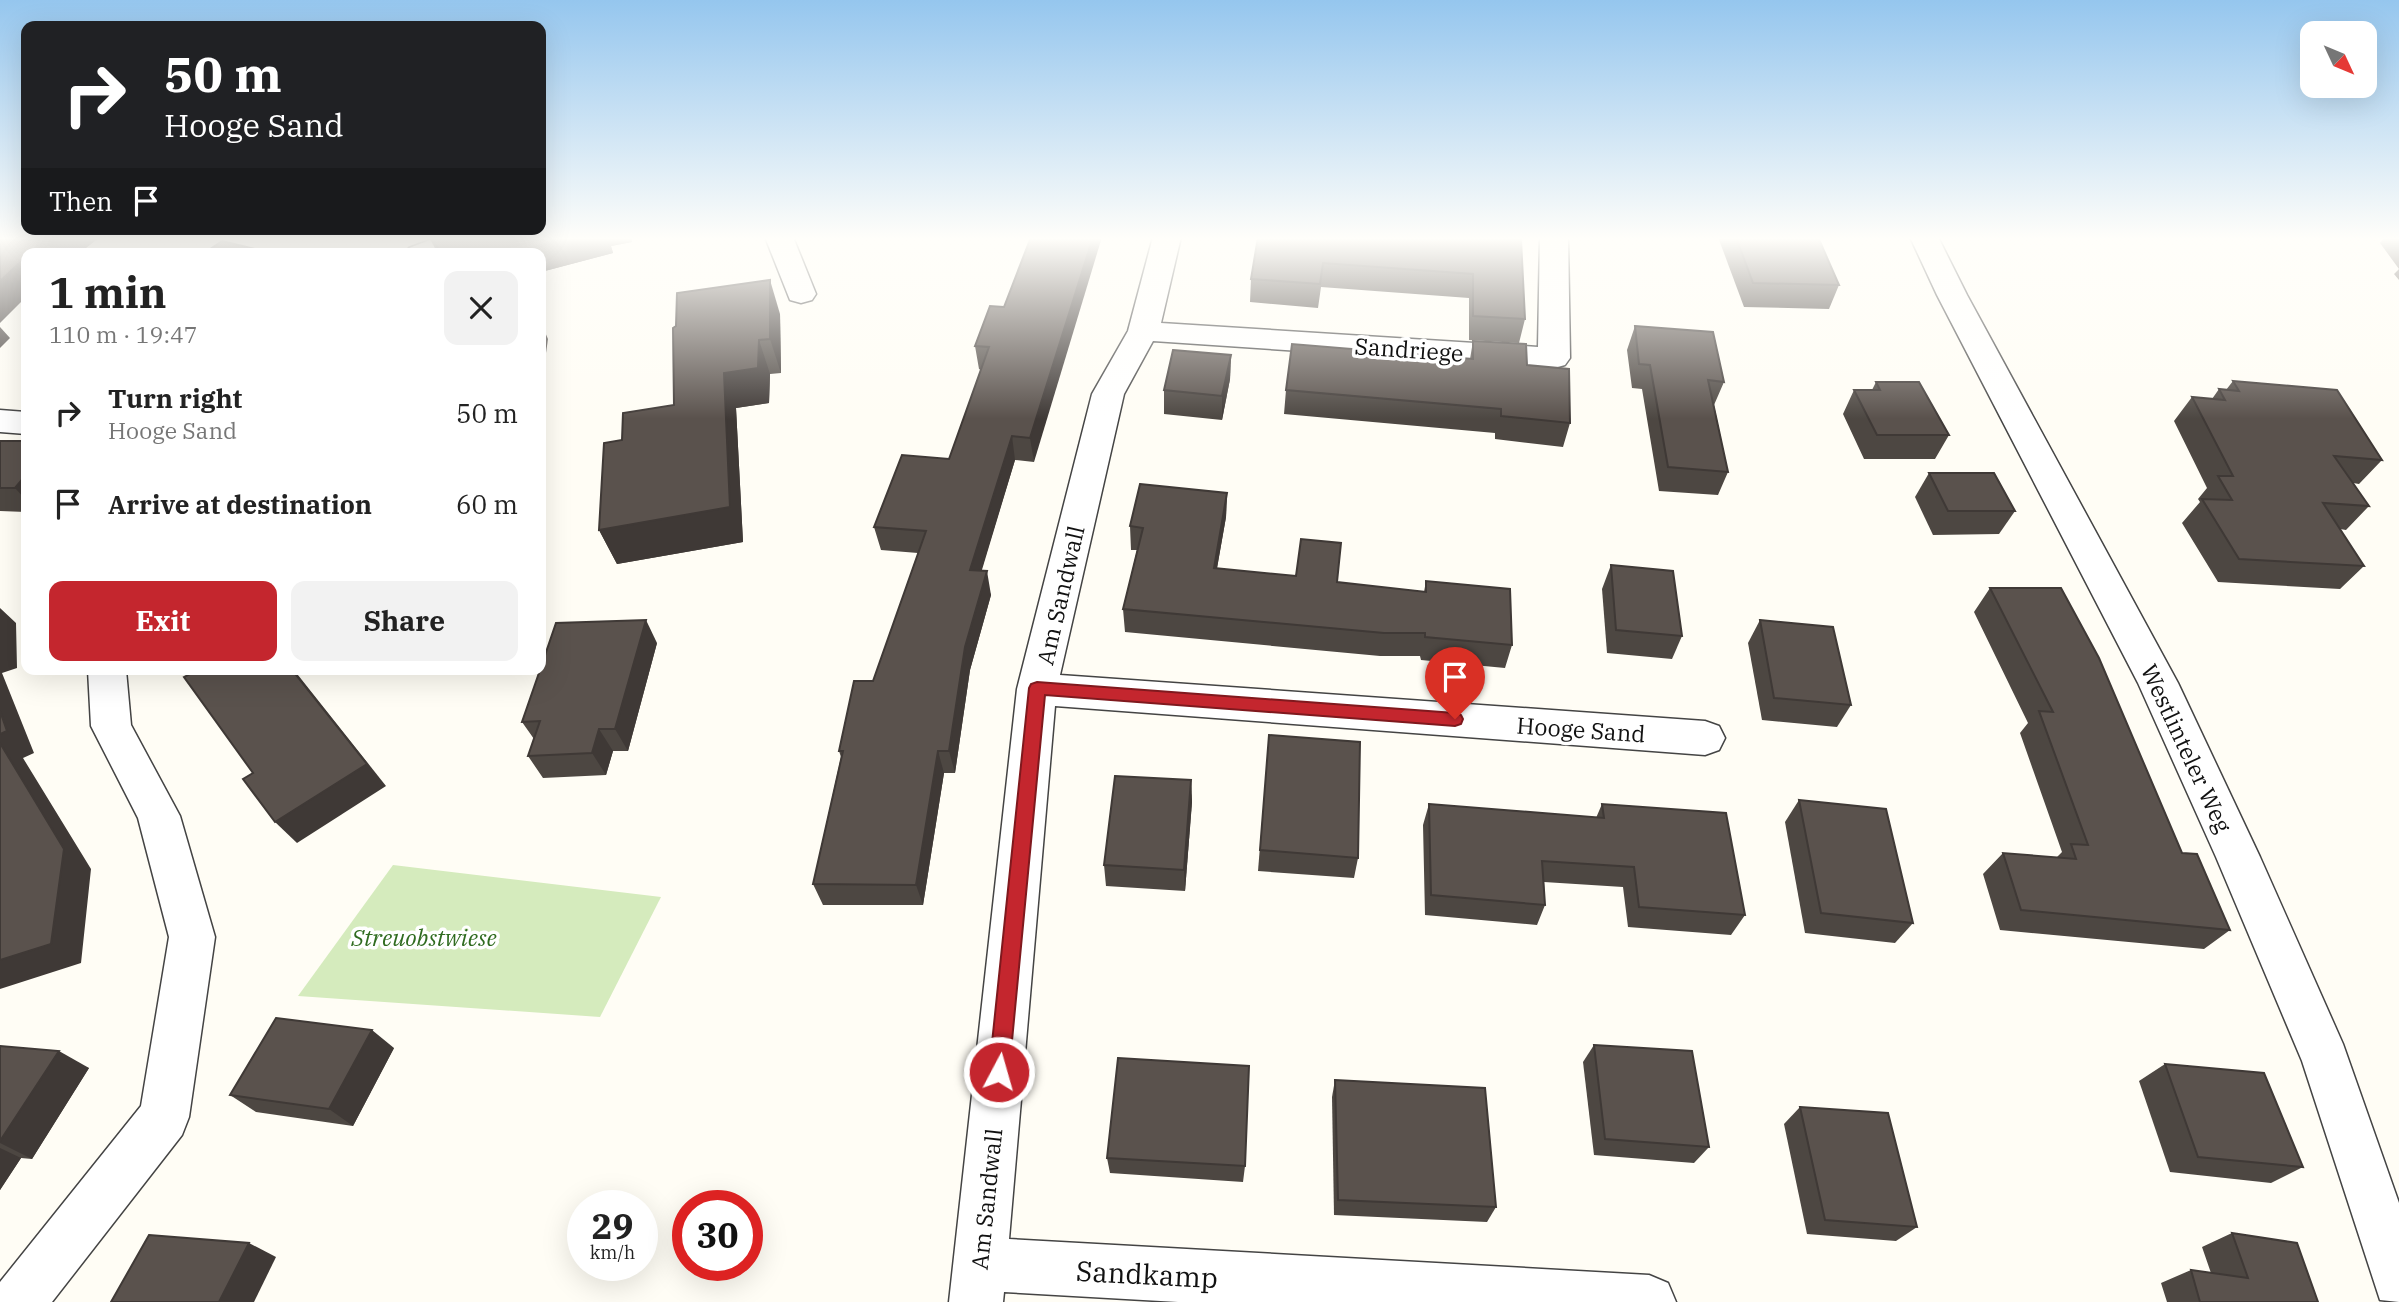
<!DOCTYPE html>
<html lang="en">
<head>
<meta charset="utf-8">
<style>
	:root { --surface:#fff; --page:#f2f2f2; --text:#222; --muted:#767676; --accent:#c4262e }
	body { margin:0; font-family:"IBM Plex Serif",serif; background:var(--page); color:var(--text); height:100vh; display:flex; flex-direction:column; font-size:26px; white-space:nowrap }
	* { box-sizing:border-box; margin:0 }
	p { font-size:23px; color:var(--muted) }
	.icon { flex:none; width:38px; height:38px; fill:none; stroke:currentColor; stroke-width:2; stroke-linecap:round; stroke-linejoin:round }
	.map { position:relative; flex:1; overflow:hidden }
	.side { position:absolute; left:21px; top:248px; width:525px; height:427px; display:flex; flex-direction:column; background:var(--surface); border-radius:14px; box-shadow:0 7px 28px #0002 }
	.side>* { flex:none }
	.top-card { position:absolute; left:21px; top:21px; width:525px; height:214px; border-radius:14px; box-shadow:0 7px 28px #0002; background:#202124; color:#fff; overflow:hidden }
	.needle { width:46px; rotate:134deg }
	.fabs { position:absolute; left:2300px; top:21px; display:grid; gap:14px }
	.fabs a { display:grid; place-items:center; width:77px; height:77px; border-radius:14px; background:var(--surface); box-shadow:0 7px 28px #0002; font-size:35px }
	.speed { position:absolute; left:567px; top:1190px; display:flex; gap:14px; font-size:35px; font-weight:700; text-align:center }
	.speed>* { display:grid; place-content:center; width:91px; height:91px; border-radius:50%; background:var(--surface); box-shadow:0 7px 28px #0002; line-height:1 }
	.speed small { font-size:18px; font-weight:400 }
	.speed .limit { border:10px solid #d22; background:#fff; color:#111 }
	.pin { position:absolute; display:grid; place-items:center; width:60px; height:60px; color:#fff; margin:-72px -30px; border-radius:50% 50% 50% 0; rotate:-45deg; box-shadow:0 0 7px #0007 }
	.pin .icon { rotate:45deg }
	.me { position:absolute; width:77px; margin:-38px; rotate:6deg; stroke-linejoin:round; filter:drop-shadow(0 0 5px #0008) }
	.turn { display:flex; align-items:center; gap:24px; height:147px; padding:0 28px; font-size:32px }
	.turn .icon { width:91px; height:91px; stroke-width:2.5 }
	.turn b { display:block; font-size:49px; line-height:60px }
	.then { display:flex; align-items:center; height:66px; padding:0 28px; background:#0003; gap:14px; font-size:26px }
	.round { display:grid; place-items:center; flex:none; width:74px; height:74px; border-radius:14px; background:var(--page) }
	.head { display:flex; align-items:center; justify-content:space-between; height:119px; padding:0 28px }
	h1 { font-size:42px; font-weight:800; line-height:52px }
	.action { display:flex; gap:14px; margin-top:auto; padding:14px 28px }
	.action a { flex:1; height:80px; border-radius:14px; background:var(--accent); color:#fff; font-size:28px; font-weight:800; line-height:80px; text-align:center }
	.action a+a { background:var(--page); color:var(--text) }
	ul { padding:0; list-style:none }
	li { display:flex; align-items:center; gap:21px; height:91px; padding:0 28px }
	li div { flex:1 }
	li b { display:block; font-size:26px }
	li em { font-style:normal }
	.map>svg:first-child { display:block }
	.green { fill:#d5ebbd }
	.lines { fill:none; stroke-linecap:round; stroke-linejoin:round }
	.minor-casing { stroke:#444; stroke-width:3 }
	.minor { fill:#fff; fill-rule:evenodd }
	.wall { fill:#4d4742 }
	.shaded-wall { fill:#3f3936 }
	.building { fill:#5a524d; stroke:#3f3936; stroke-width:2 }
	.route { fill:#c4262e; stroke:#7f191e; stroke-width:2 }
	.labels { text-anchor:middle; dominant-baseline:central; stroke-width:7; stroke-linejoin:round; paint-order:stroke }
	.street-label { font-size:23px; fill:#111; stroke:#fff }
	.park-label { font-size:23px; font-style:italic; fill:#2f6b1f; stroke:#fff }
	.near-street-label { font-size:28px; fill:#111; stroke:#fff }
</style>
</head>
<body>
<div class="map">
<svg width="2399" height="1302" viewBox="0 0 2399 1302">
	<rect width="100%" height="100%" fill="#fffdf5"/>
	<path class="green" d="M 393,865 L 661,897 L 600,1017 L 298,996 Z"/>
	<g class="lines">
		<g class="minor-casing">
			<g id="minor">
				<path d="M 438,237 L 479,237 C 465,258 427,254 405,254 L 409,248 Z"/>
				<path d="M 765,237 L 793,237 L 816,294 L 812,300 L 801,303 L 790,300 Z"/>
				<path d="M 1153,237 L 1181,237 L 1161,323 L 1538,347 L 1540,237 L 1568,237 L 1570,358 L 1565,365 L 1554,368 L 1153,341 L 1124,394 L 1060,675 L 1705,721 L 1719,726 L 1725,738 L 1719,750 L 1705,755 L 1055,706 L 1009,1239 L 1649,1275 L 1668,1283 L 1676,1302 L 1178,1302 L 1004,1292 L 1003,1302 L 949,1302 L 1017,689 L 1092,394 L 1128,331 Z"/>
				<path d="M 1910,237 L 1938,237 L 1967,295 L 2178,683 L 2260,857 L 2343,1044 L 2399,1203 L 2399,1302 L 2380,1300 L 2302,1061 L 2216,857 L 2138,683 L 1937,295 Z"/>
				<path d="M 0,410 L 26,412 L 26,434 L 0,432 Z"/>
				<path d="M 88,670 L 126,670 L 131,725 L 180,816 L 215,937 L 189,1117 L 182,1135 L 52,1302 L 0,1302 L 0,1282 L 141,1106 L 169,937 L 138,818 L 91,726 Z"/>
			</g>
		</g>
		<use href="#minor" class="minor"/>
	</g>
	<g class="wall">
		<path d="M 0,237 L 100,237 L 78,254 L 26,254 Z"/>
		<path d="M 429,237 L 632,237 L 632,242 L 611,246 L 613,253 L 541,272 L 541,254 L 438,254 Z"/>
		<path d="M 1031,237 L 1034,462 L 1015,460 L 981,571 L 991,595 L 970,670 L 955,773 L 944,773 L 923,905 L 823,905 L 813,884 L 841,757 L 839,751 L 873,681 L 918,553 L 881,550 L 874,527 L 949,459 L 981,370 L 979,369 L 975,346 L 1004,307 Z"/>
		<path d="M 1258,237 L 1490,237 L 1525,319 L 1519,343 L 1469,340 L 1469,298 L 1321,287 L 1318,308 L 1250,302 L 1251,279 Z"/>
		<path d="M 1718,237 L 1818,237 L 1839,285 L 1829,309 L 1744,307 Z"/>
		<path d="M 2385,237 L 2399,237 L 2399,280 L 2394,274 L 2399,269 L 2380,243 Z"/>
		<path d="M 780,314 L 781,373 L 770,374 L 769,403 L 736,408 L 743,542 L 617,564 L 599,530 L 622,440 L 674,405 Z"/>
		<path d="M 1635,326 L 1724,382 L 1714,405 L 1728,472 L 1718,495 L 1659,491 L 1642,389 L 1632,388 L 1627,350 Z"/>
		<path d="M 1473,341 L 1527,365 L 1570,423 L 1563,447 L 1495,439 L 1495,433 L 1284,414 L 1286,390 L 1470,359 Z"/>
		<path d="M 1231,355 L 1230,379 L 1222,420 L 1164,414 L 1164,390 Z"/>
		<path d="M 2233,381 L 2382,460 L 2359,484 L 2353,483 L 2369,506 L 2346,530 L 2340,529 L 2364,566 L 2340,589 L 2218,582 L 2182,523 L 2200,502 L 2198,499 L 2207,488 L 2174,421 L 2192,397 L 2212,399 L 2219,389 L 2226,390 Z"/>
		<path d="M 1876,382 L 1949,435 L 1935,459 L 1864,459 L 1843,414 L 1854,390 L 1872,390 Z"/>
		<path d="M 0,441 L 26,441 L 26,512 L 0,511 Z"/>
		<path d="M 1929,473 L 2015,511 L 1999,534 L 1933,535 L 1915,497 Z"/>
		<path d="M 1227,493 L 1226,517 L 1217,568 L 1424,592 L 1426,581 L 1512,645 L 1505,668 L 1421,660 L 1420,656 L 1380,656 L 1125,632 L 1123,609 L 1137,550 L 1131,550 L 1130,526 Z"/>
		<path d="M 1611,565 L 1682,636 L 1672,659 L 1607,653 L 1602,589 Z"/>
		<path d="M 1990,588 L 2182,853 L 2230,930 L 2204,949 L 2000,930 L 1983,874 L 2003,853 L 2056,858 L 2062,852 L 2020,733 L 2028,723 L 1974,612 Z"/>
		<path d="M 1760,620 L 1851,705 L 1837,727 L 1762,720 L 1748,643 Z"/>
		<path d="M 657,643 L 628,751 L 613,751 L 606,775 L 543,778 L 528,756 L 534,739 L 522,722 Z"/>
		<path d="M 1269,735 L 1358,858 L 1354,878 L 1258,871 Z"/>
		<path d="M 1191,780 L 1192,802 L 1185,891 L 1106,886 L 1104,865 Z"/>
		<path d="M 1799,800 L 1913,923 L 1895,943 L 1805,933 L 1785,822 Z"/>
		<path d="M 1429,804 L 1596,818 L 1602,804 L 1745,915 L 1731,935 L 1628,927 L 1623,887 L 1544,882 L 1545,905 L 1537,925 L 1425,915 L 1423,825 Z"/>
		<path d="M 1594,1045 L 1709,1147 L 1694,1163 L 1594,1155 L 1583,1062 Z"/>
		<path d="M 0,1046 L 89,1068 L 32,1159 L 21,1158 L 0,1190 Z"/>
		<path d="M 394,1048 L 353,1126 L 256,1112 L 230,1095 Z"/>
		<path d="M 2165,1064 L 2303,1167 L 2271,1183 L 2170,1172 L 2139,1081 Z"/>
		<path d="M 1335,1080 L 1496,1207 L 1487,1222 L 1334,1215 L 1332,1097 Z"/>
		<path d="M 1800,1107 L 1917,1227 L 1896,1241 L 1807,1234 L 1784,1124 Z"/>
		<path d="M 1107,1158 L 1245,1166 L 1243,1182 L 1110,1173 Z"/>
		<path d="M 2232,1233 L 2318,1302 L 2167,1302 L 2161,1283 L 2191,1270 L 2211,1273 L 2202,1247 Z"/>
	</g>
	<g class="shaded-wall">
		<path d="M 53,237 L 100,237 L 78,254 L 56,254 L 46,242 Z"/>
		<path d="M 574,237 L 632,237 L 632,242 L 611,246 L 613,253 L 541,272 L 541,254 L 507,254 Z"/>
		<path d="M 1093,237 L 1102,237 L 1034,462 L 1030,438 Z"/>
		<path d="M 43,241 L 52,254 L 29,254 Z"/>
		<path d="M 26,257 L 26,297 L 0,323 L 0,281 Z"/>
		<path d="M 770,280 L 780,314 L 781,373 L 770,339 Z"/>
		<path d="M 541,323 L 548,339 L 541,388 Z"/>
		<path d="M 0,327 L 10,338 L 0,348 Z"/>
		<path d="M 759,340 L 770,374 L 769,403 L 736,408 L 743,542 L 617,564 L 599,530 L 724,373 Z"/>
		<path d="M 1231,355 L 1230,379 L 1222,420 L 1222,396 Z"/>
		<path d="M 1012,436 L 1015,460 L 975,593 L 970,570 Z"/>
		<path d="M 26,475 L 26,500 L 15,488 Z"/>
		<path d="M 1227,493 L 1226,517 L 1213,591 L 1214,568 Z"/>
		<path d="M 987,571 L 991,595 L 970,670 L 955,773 L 949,751 L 965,647 Z"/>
		<path d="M 0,608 L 16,623 L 17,668 L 2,673 L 34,753 L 23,758 L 91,869 L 81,963 L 0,989 Z"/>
		<path d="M 646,620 L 657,643 L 628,751 L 615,729 Z"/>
		<path d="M 292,670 L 294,670 L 386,786 L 297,843 L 275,822 Z"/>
		<path d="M 599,729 L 613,751 L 606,775 L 592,753 Z"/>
		<path d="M 938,751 L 944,773 L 923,905 L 916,885 Z"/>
		<path d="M 1191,780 L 1192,802 L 1185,891 L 1184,870 Z"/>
		<path d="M 372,1030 L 394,1048 L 353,1126 L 329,1109 Z"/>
		<path d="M 59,1051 L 89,1068 L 32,1159 L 0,1143 L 0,1141 Z"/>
		<path d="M 0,1148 L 21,1158 L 0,1190 Z"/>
		<path d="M 249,1243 L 276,1257 L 254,1302 L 219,1302 Z"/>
	</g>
	<g class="building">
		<path d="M 0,237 L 53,237 L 46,242 L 43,241 L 29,254 L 26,254 L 26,257 L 0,281 Z"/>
		<path d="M 430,237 L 574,237 L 507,254 L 443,254 Z"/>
		<path d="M 1031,237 L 1093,237 L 1030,438 L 1012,436 L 970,570 L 987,571 L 965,647 L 949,751 L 938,751 L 916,885 L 813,884 L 843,751 L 839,751 L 854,681 L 873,681 L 926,531 L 874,527 L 902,455 L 949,459 L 989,347 L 975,346 L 990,306 L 1004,307 Z"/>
		<path d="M 1258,237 L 1490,237 L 1521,239 L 1525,319 L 1473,316 L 1473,274 L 1323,263 L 1320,284 L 1251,279 Z"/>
		<path d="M 1736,237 L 1818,237 L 1839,285 L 1753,283 Z"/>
		<path d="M 222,241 L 276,254 L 203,254 Z"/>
		<path d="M 770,280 L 770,339 L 759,340 L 758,368 L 724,373 L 730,507 L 599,530 L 604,443 L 622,440 L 623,413 L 674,405 L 673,328 L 676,326 L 677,293 Z"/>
		<path d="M 1635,326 L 1713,332 L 1724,382 L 1708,380 L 1728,472 L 1668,467 L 1650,365 L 1639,364 Z"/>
		<path d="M 1473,341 L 1526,344 L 1527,365 L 1569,369 L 1570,423 L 1501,416 L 1501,409 L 1286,390 L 1292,344 L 1473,359 Z"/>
		<path d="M 1173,350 L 1231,355 L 1222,396 L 1164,390 Z"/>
		<path d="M 2233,381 L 2337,390 L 2382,460 L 2334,456 L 2369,506 L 2323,503 L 2364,566 L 2239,559 L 2202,499 L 2232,500 L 2218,476 L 2233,476 L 2192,397 L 2225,400 L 2219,389 L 2239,391 Z"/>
		<path d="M 1876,382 L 1919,382 L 1949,435 L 1877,435 L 1854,390 L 1880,390 Z"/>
		<path d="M 0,441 L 26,441 L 26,475 L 15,488 L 0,488 Z"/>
		<path d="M 1929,473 L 1994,473 L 2015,511 L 1948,511 Z"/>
		<path d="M 1140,484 L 1227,493 L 1214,568 L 1296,576 L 1301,539 L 1341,543 L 1337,582 L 1426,592 L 1426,581 L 1510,589 L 1512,645 L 1425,637 L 1425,633 L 1384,633 L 1123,609 L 1143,528 L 1130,526 Z"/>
		<path d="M 1611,565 L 1673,571 L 1682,636 L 1616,630 Z"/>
		<path d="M 1990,588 L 2061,588 L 2099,658 L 2182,853 L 2197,854 L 2230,930 L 2021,910 L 2003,853 L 2076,859 L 2071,844 L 2088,845 L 2039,711 L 2053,712 Z"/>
		<path d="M 646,620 L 615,729 L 599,729 L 592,753 L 528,756 L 540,721 L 522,722 L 540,670 L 541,670 L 541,667 L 556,623 Z"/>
		<path d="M 1760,620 L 1833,627 L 1851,705 L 1774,698 Z"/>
		<path d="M 194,670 L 292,670 L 367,764 L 275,822 L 243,779 L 253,773 L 184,677 L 194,672 Z"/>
		<path d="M 0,711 L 7,731 L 0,734 Z"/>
		<path d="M 1269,735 L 1360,742 L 1358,858 L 1260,850 Z"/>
		<path d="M 0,743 L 64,849 L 51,944 L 0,960 Z"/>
		<path d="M 1115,776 L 1191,780 L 1184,870 L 1104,865 Z"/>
		<path d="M 1799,800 L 1886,809 L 1913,923 L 1821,913 Z"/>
		<path d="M 1429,804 L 1604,818 L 1602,804 L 1726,813 L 1745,915 L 1639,907 L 1634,867 L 1542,861 L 1545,905 L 1431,895 Z"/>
		<path d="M 276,1018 L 372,1030 L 329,1109 L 230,1095 Z"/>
		<path d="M 1594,1045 L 1692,1051 L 1709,1147 L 1605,1139 Z"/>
		<path d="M 0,1046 L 59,1051 L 0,1141 Z"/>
		<path d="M 1118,1058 L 1249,1066 L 1245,1166 L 1107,1158 Z"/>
		<path d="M 2165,1064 L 2264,1073 L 2303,1167 L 2198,1157 Z"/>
		<path d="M 1335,1080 L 1485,1088 L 1496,1207 L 1338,1200 Z"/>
		<path d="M 1800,1107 L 1888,1113 L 1917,1227 L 1825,1220 Z"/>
		<path d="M 2232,1233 L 2297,1243 L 2318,1302 L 2200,1302 L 2191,1270 L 2248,1278 Z"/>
		<path d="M 149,1235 L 249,1243 L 219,1302 L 111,1302 Z"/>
	</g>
	<linearGradient id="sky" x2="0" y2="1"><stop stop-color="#95c6ee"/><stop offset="0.57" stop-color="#fffefa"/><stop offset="1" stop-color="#fffefa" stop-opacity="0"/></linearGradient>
	<rect width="2399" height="419" fill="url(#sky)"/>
	<path class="route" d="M 1037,682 L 1455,713 L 1461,715 L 1463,719 L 1461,724 L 1455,726 L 1045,695 L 1009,1072 L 1006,1079 L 999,1082 L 991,1079 L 989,1072 L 1029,688 L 1031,684 Z"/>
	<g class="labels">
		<g class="street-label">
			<text transform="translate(1409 349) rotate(4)">Sandriege</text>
			<text transform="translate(1060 595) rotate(-77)">Am Sandwall</text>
			<text transform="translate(1581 729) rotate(4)">Hooge Sand</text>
			<text transform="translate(2187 748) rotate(65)">Westlinteler Weg</text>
			<text transform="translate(986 1199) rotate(-84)">Am Sandwall</text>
		</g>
		<g class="park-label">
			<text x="424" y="937">Streuobstwiese</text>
		</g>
		<g class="near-street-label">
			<text transform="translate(1147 1274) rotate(3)">Sandkamp</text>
		</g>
	</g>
</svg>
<div class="fabs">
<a><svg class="needle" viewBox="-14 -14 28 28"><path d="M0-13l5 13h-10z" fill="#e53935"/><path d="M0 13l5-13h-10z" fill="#767676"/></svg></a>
</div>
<div class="speed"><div>29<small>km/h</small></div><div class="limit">30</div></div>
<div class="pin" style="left:1455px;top:719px;background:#d93025"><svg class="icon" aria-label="arrive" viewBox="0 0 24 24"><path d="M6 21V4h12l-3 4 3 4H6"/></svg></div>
<svg class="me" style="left:999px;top:1072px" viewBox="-20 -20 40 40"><circle r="17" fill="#c4262e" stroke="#fff" stroke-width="3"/><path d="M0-11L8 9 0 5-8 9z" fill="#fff"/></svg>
<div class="top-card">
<div class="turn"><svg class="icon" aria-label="right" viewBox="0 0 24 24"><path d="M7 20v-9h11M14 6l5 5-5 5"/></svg><div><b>50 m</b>Hooge Sand</div></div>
<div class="then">Then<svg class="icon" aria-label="arrive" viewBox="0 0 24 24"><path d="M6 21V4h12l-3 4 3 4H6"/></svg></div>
</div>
<section class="side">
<div class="head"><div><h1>1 min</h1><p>110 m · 19:47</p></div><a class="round"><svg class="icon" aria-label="close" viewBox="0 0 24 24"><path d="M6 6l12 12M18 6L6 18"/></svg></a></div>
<ul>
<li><svg class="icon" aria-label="right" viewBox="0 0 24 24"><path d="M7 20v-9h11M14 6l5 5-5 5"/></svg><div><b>Turn right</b><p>Hooge Sand</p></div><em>50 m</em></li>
<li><svg class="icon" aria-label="arrive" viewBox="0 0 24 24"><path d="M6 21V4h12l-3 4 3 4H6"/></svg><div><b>Arrive at destination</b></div><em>60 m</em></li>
</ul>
<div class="action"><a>Exit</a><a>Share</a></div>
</section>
</div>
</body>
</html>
